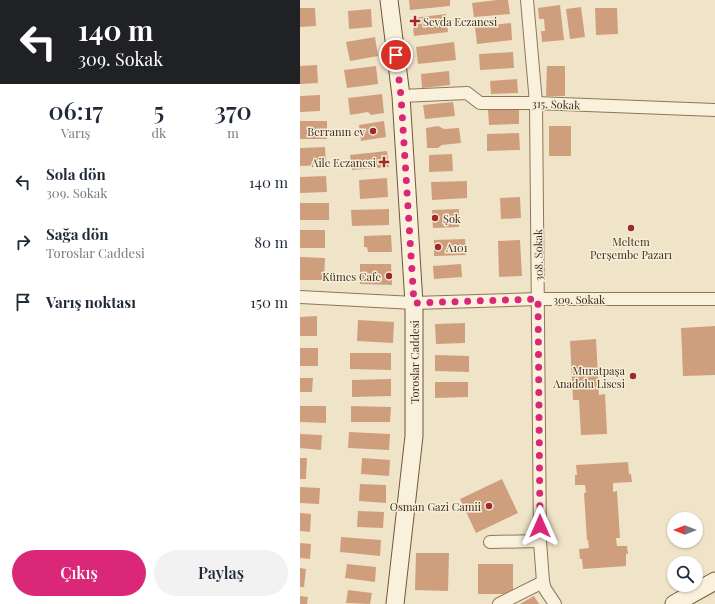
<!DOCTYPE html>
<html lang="tr">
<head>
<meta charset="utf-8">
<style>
	:root { --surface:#fff; --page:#f2f2f3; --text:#1f2937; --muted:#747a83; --accent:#db2777 }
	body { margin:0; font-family:"Playfair Display",serif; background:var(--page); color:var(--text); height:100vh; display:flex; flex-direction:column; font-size:15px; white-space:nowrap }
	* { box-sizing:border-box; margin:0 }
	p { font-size:13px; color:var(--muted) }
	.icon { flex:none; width:22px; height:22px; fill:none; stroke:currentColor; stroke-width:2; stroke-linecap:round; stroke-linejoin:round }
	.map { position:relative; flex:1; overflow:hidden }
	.side { display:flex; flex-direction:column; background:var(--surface); width:300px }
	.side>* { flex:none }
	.top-card { background:#202124; color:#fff; overflow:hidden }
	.needle { width:26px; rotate:270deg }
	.buttons { position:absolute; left:367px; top:512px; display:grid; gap:8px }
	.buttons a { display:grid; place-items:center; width:36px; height:36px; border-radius:50%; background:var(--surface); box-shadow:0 1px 3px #0004; font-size:20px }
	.pin { position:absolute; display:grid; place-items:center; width:34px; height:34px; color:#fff; margin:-17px; border:2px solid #fff; border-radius:50%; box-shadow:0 1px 4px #0007 }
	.me { position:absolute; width:44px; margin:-22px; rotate:0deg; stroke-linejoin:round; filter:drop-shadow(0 0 3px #0008) }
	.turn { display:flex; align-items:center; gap:14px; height:84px; padding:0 12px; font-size:18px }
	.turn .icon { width:52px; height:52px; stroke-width:2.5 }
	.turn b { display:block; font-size:28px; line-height:34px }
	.eta { display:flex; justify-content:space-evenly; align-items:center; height:68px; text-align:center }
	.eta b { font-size:24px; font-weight:600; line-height:28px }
	.button { display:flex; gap:8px; margin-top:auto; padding:8px 12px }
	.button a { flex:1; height:46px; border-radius:24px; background:var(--accent); color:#fff; font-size:16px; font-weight:600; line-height:46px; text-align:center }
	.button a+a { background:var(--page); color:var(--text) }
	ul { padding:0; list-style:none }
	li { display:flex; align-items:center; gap:12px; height:60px; padding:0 12px }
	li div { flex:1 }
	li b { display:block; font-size:15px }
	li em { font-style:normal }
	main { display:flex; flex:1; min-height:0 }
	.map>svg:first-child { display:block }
	.building { fill:#cf9f7d }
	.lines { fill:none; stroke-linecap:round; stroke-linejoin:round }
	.street-casing { stroke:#8d765c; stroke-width:14 }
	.secondary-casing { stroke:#6f573f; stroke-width:19 }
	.street { stroke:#faf1dc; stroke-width:12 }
	.secondary { stroke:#faf1dc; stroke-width:17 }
	.route { stroke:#db2777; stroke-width:7; stroke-dasharray:0 12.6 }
	.poi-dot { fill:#9e2a2b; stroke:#f7eed8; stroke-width:1.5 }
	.labels { text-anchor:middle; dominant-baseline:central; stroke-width:3; stroke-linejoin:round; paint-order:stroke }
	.poi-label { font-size:11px; fill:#3d2e20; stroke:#f7eed8; text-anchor:end }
	.street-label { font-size:11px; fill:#3d2e20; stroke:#f7eed8 }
</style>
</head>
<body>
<main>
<section class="side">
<div class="top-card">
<div class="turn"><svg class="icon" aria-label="left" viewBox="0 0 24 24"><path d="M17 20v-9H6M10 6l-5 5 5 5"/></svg><div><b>140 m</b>309. Sokak</div></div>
</div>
<div class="eta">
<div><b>06:17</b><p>Varış</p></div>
<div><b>5</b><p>dk</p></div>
<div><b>370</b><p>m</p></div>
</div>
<ul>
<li><svg class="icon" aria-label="left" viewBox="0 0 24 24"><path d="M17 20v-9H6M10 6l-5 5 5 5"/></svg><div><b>Sola dön</b><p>309. Sokak</p></div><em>140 m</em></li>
<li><svg class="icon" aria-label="right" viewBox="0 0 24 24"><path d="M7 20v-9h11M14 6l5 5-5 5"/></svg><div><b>Sağa dön</b><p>Toroslar Caddesi</p></div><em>80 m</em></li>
<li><svg class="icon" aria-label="arrive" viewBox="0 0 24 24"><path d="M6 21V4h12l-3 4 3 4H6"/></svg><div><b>Varış noktası</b></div><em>150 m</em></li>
</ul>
<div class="button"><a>Çıkış</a><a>Paylaş</a></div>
</section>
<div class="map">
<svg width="415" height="604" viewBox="0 0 415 604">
	<rect width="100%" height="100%" fill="#f0e4c8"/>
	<g class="building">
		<path d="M 109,0 L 150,0 L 150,6 L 110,10 Z"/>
		<path d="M 197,0 L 208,0 L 210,14 L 174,17 L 172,3 Z"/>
		<path d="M 260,5 L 264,40 L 242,42 L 241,31 L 245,31 L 244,19 L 239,19 L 238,8 Z"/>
		<path d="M 281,7 L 285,37 L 270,39 L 266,9 Z"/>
		<path d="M 0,8 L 15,8 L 16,26 L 0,27 Z"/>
		<path d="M 295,8 L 317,8 L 318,34 L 296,35 Z"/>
		<path d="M 71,9 L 72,27 L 49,29 L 48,11 Z"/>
		<path d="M 146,14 L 148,32 L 114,36 L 112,18 Z"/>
		<path d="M 211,23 L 212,40 L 177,44 L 175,27 Z"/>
		<path d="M 75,37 L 78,56 L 50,61 L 46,42 Z"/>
		<path d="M 154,42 L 156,60 L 118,64 L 116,47 Z"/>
		<path d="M 213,52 L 214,68 L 180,70 L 179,54 Z"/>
		<path d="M 17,65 L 18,83 L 0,84 L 0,66 Z"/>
		<path d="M 76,66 L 78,84 L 47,88 L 44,70 Z"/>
		<path d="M 247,66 L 265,66 L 265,96 L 246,96 Z"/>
		<path d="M 149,71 L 150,85 L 122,88 L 121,74 Z"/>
		<path d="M 217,79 L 218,93 L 191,94 L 190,81 Z"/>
		<path d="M 82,94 L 84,113 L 71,115 L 68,112 L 50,115 L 48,98 Z"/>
		<path d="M 20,95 L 20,111 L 0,112 L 0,96 Z"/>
		<path d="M 153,102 L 155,116 L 125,119 L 123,105 Z"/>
		<path d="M 219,109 L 219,124 L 189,125 L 188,110 Z"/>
		<rect x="0" y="121" width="27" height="18"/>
		<path d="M 84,121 L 86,137 L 61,141 L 59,125 Z"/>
		<path d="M 138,126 L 144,129 L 159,128 L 161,143 L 142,145 L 138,148 L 127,148 L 126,128 Z"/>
		<rect x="249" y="126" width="22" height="30"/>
		<path d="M 219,133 L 220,150 L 187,151 L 187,134 Z"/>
		<path d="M 25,147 L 26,165 L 0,166 L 0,148 Z"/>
		<path d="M 87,151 L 89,167 L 52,170 L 50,155 Z"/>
		<path d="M 152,154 L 153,171 L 129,172 L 129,155 Z"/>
		<path d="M 26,176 L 27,192 L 0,193 L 0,177 Z"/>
		<path d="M 87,178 L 88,197 L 60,199 L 59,180 Z"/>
		<path d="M 167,181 L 167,198 L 132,200 L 131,182 Z"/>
		<path d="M 220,197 L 221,218 L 201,219 L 200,198 Z"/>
		<rect x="0" y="203" width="29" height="17"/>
		<path d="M 89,209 L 89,225 L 52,226 L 51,210 Z"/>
		<path d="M 159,209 L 159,227 L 133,228 L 132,210 Z"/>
		<rect x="0" y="230" width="25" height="18"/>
		<path d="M 91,235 L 92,252 L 68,252 L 67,247 L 64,247 L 64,236 Z"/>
		<path d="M 165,239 L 166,255 L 134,256 L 134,240 Z"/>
		<path d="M 220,240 L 222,276 L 199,277 L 198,241 Z"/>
		<path d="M 0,257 L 25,258 L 24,280 L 0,280 Z"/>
		<path d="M 60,264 L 91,264 L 92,285 L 60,284 Z"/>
		<path d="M 161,264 L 162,277 L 134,279 L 133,266 Z"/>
		<path d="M 17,316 L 17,336 L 0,336 L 0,317 Z"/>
		<path d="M 58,320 L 94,322 L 93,343 L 57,341 Z"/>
		<path d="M 165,323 L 165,343 L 136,344 L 135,324 Z"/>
		<path d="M 415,326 L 415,375 L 383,376 L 381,328 Z"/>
		<path d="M 296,339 L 299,395 L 305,394 L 307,434 L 281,435 L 279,400 L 273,400 L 270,341 Z"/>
		<rect x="0" y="348" width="18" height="18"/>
		<path d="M 50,353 L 91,353 L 91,370 L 50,369 Z"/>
		<path d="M 135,355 L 169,356 L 169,372 L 135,371 Z"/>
		<path d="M 0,378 L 13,378 L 12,392 L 0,392 Z"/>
		<path d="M 91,379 L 91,396 L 52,397 L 52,380 Z"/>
		<path d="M 135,382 L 168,382 L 168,397 L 135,398 Z"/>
		<path d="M 0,406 L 26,406 L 26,423 L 0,422 Z"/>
		<path d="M 51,406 L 91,407 L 90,422 L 51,422 Z"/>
		<path d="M 49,432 L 90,434 L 89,450 L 48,448 Z"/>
		<path d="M 0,434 L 22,435 L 21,450 L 0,448 Z"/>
		<path d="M 0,458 L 7,458 L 6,479 L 0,479 Z"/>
		<path d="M 62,458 L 90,460 L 89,476 L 61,474 Z"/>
		<path d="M 328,462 L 329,474 L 331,474 L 332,482 L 313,483 L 313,492 L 317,491 L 320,538 L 316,538 L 317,546 L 327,546 L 328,554 L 326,554 L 326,566 L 283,569 L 282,559 L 280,559 L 279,549 L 289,548 L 288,540 L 287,540 L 284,493 L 286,493 L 285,485 L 275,485 L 275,475 L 277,475 L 276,465 Z"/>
		<path d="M 202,479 L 218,513 L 176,533 L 160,499 Z"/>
		<path d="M 60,484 L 86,485 L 86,503 L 59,501 Z"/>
		<path d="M 0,487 L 20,488 L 19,504 L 0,503 Z"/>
		<path d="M 58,511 L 84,512 L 83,528 L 57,527 Z"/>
		<path d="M 0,513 L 11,514 L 10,532 L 0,531 Z"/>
		<path d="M 41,537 L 81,540 L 80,556 L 40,552 Z"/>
		<path d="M 0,543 L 11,544 L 10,559 L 0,558 Z"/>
		<path d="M 116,553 L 149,553 L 148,591 L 115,590 Z"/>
		<path d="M 47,564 L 76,567 L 75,582 L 45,578 Z"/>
		<rect x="178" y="564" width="35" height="30"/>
		<path d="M 0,568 L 6,569 L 4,587 L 0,587 Z"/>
		<path d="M 48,590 L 72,593 L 70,604 L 46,603 Z"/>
		<path d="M 0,596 L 8,597 L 7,604 L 0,604 Z"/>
		<path d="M 234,596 L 239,604 L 220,604 Z"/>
	</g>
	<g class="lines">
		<g class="street-casing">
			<g id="street">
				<path d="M 227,0 L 236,103 L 240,541 L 243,582 L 245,589 L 255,604"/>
				<path d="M 101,96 L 167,93 L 180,103 L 236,103 L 415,110"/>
				<path d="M 0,297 L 114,303 L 238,299 L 415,299"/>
				<path d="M 190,542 L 240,541"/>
				<path d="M 199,604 L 243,582"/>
			</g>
		</g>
		<g class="secondary-casing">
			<g id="secondary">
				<path d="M 89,0 L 101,96 L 114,303 L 114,436 L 95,604"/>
				<path d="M 374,604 L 415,581"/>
			</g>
		</g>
		<use href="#street" class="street"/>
		<use href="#secondary" class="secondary"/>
	</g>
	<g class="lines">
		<path class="route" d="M 96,55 L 101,96 L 114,303 L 238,299 L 240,526"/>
	</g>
	<g class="poi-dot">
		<path d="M113 15h4v4h4v4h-4v4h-4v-4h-4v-4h4z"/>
		<circle cx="73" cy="131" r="4"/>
		<path d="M82 156h4v4h4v4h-4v4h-4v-4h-4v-4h4z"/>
		<circle cx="135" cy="218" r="4"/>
		<circle cx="331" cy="228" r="4"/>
		<circle cx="138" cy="247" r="4"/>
		<circle cx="89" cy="276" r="4"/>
		<circle cx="333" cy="376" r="4"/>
		<circle cx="189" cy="506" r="4"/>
	</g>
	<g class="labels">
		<g class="poi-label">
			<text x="123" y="21" text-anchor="start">Sevda Eczanesi</text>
			<text x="65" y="131">Berranın ev</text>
			<text x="76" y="162">Aile Eczanesi</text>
			<text x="143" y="218" text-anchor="start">Şok</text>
			<text x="331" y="241" text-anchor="middle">Meltem<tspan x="331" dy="13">Perşembe Pazarı</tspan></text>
			<text x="146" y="247" text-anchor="start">A101</text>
			<text x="81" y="276">Kümes Cafe</text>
			<text x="325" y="370">Muratpaşa<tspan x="325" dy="13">Anadolu Lisesi</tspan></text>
			<text x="181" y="506">Osman Gazi Camii</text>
		</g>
		<g class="street-label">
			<text transform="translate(256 104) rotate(2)">315. Sokak</text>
			<text transform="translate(238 255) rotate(-91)">308. Sokak</text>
			<text x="279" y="299">309. Sokak</text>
			<text transform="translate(114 362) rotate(-90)">Toroslar Caddesi</text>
		</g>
	</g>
</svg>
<div class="buttons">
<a><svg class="needle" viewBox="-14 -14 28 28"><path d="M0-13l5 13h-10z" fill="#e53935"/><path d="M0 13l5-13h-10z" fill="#747a83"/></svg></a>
<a><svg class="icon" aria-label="search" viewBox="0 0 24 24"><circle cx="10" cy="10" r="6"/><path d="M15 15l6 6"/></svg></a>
</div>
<div class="pin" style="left:96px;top:55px;background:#d93025"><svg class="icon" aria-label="arrive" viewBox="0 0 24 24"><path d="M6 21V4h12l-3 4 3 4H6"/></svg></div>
<svg class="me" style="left:240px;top:526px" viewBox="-20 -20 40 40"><path d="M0-17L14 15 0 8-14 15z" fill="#db2777" stroke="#fff" stroke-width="4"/></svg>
</div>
</main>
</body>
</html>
